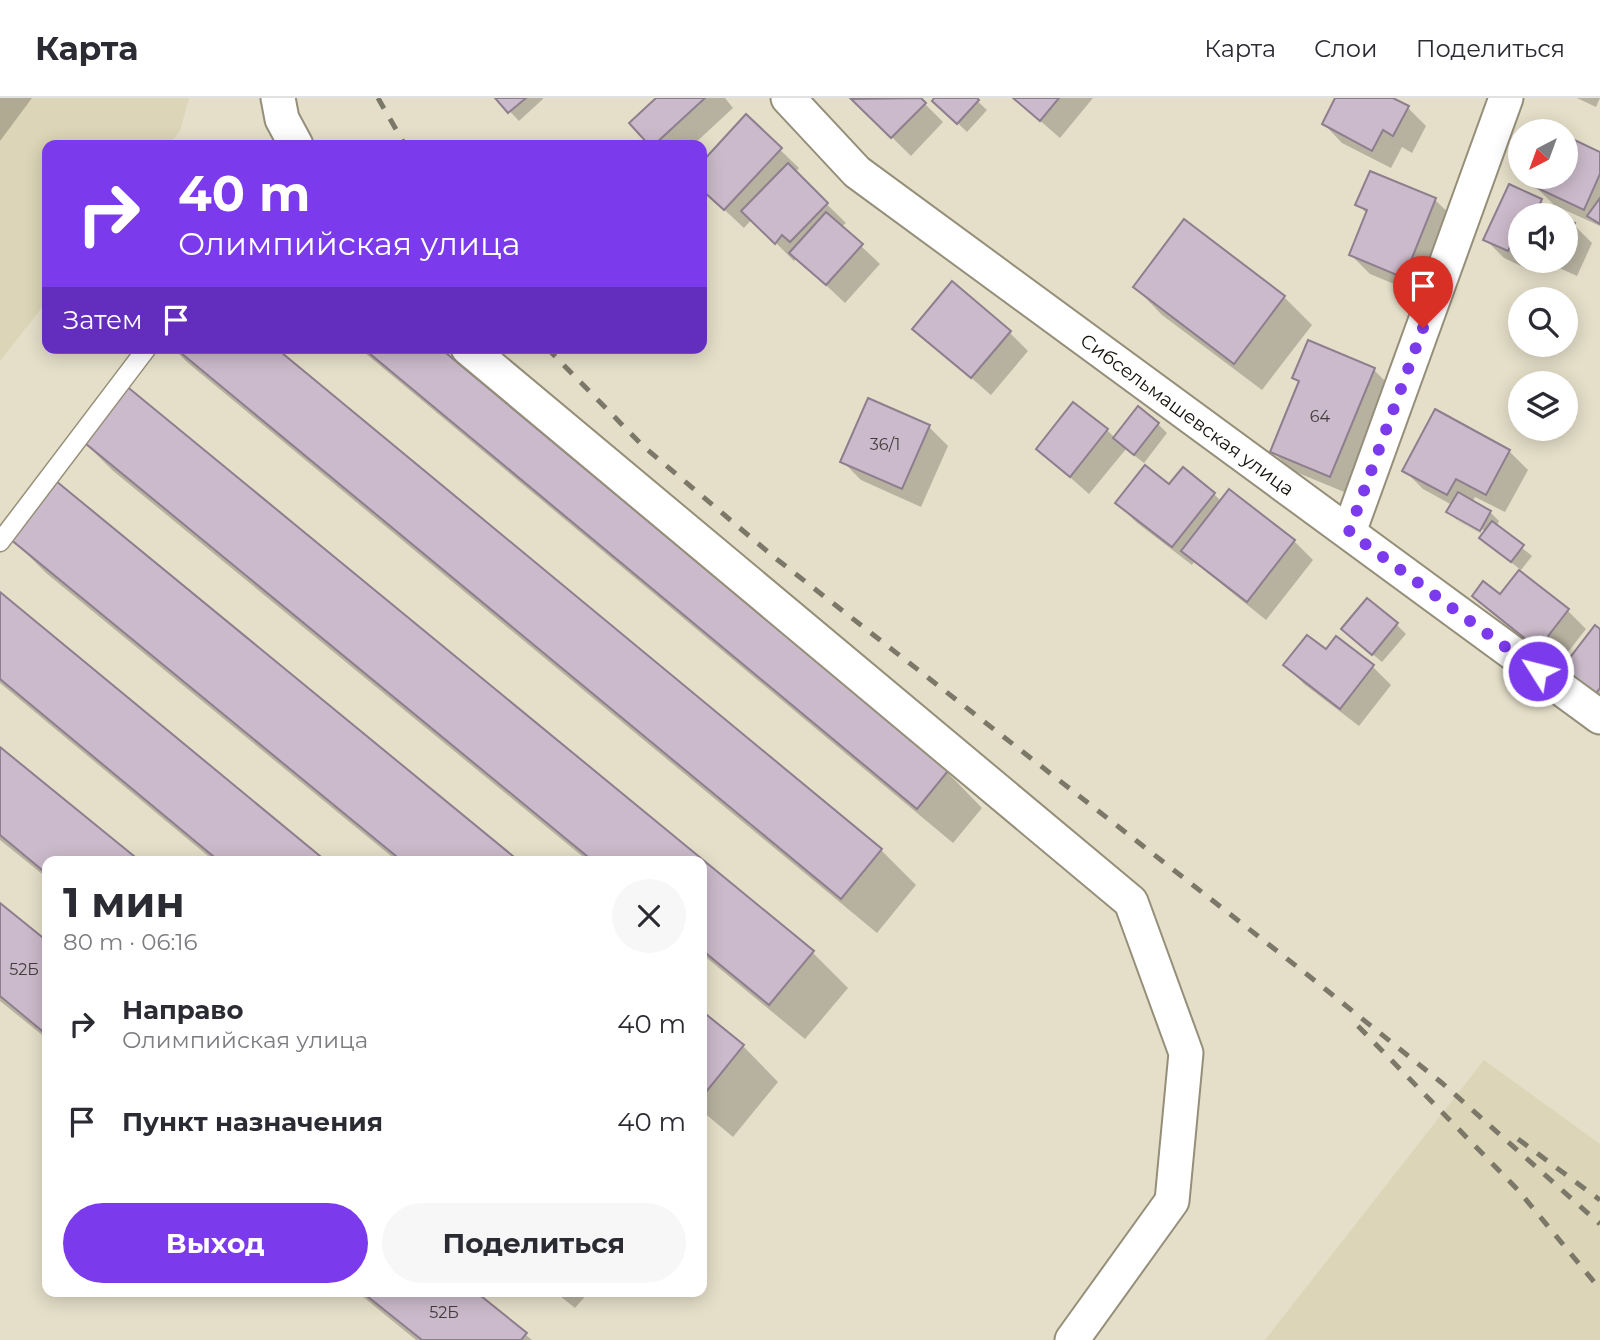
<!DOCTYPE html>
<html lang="ru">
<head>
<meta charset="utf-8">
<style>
	:root { --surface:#fff; --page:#f7f7f7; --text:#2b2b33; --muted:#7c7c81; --line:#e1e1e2; --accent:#7c3aed }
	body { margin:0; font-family:Montserrat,sans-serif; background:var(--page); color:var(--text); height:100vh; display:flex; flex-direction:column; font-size:26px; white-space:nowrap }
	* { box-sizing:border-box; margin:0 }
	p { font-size:23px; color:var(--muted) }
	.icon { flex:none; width:38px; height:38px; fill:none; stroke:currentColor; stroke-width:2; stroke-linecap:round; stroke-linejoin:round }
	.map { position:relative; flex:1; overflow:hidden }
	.panel { position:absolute; left:42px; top:758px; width:665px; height:441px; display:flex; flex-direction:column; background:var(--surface); border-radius:14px; box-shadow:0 4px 18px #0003 }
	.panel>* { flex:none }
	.banner { position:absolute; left:42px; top:42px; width:665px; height:214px; border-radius:14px; box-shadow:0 4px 18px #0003; background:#7c3aed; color:#fff; overflow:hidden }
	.needle { width:46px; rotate:221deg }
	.fabs { position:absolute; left:1508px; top:21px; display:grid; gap:14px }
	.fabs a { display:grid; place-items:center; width:70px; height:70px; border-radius:50%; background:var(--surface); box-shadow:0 4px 18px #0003; font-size:35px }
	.pin { position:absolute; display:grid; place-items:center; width:60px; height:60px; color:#fff; margin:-72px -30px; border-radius:50% 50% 50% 0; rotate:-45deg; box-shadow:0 0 7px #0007 }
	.pin .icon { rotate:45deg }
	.me { position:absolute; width:77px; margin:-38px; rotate:306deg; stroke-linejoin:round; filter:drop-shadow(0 0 5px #0008) }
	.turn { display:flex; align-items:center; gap:24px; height:147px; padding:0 21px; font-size:32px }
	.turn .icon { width:91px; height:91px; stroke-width:2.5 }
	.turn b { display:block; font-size:49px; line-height:60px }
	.then { display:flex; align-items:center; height:66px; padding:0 21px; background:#0003; gap:14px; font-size:26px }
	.round { display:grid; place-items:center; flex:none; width:74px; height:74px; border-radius:37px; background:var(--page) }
	.head { display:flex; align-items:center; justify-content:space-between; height:119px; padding:0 21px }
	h1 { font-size:42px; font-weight:700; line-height:52px }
	.button { display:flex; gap:14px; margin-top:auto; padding:14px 21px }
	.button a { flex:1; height:80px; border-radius:42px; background:var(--accent); color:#fff; font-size:28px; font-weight:700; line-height:80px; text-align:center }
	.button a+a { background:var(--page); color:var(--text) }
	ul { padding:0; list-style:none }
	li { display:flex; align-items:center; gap:21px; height:98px; padding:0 21px }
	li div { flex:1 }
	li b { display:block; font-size:26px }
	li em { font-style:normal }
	header { display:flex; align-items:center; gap:42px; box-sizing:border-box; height:98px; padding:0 35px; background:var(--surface); border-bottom:2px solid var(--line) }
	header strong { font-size:33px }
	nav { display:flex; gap:38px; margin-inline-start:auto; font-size:24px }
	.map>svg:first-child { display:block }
	.built { fill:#dcd5b7 }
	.shadow { fill:#0003; fill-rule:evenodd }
	.building { fill:#cbbacb; stroke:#8e7e8e; stroke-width:2 }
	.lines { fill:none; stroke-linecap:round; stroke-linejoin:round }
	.service-casing { stroke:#958f7a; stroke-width:21 }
	.minor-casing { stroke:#958f7a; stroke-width:37 }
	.service { stroke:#fff; stroke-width:18 }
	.minor { stroke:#fff; stroke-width:33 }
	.rail { stroke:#7c7869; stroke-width:5; stroke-dasharray:12 12; stroke-linecap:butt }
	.route { stroke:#7c3aed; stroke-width:12; stroke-dasharray:0 21.6 }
	.labels { text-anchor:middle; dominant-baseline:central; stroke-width:6; stroke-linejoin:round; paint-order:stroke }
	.number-label { font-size:16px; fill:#423c3b }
	.street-label { font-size:19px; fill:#15120b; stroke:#fff }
</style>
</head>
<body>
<header>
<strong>Карта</strong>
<nav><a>Карта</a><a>Слои</a><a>Поделиться</a></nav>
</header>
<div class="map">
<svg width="1600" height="1242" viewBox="0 0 1600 1242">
	<rect width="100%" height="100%" fill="#e5dfc9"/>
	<g class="built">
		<path d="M 0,0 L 189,0 L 180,33 L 169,47 L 47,47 L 47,203 L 0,263 Z"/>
		<path d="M 1484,962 L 1600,1046 L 1600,1242 L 1265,1242 Z"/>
	</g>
	<g class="shadow">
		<path d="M 0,0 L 32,0 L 0,43 Z"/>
		<path d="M 497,0 L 543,0 L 543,1 L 519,23 Z"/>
		<path d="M 659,0 L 725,0 L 733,10 L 693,47 L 651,47 L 631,25 Z"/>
		<path d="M 919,0 L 943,24 L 911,58 L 853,1 Z"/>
		<path d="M 937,0 L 974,0 L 987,12 L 967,34 L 934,2 Z"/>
		<path d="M 1014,0 L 1093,0 L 1060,40 Z"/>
		<path d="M 1337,0 L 1390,0 L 1408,10 L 1426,28 L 1412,55 L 1402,49 L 1391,70 L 1342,45 L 1324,26 Z"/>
		<path d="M 1577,0 L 1600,0 L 1596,9 Z"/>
		<path d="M 746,19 L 799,70 L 795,75 L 846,125 L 841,129 L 880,166 L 845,205 L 797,160 L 794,163 L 752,121 L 744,130 L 702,91 L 702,66 Z"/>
		<path d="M 1600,55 L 1600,128 L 1554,107 L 1535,88 L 1539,79 L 1566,79 Z"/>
		<path d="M 1435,102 L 1454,120 L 1423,198 L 1370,176 L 1351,157 L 1367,116 L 1358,106 Z"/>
		<path d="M 1541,103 L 1555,117 L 1521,117 L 1521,163 L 1530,163 L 1527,171 L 1504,160 L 1485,141 Z"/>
		<path d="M 1566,123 L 1573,126 L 1592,145 L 1577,178 L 1544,163 L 1566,163 Z"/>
		<path d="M 1184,124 L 1284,199 L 1312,227 L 1262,292 L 1162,217 L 1135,189 Z"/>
		<path d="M 915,231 L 1009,234 L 1028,253 L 991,297 Z"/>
		<path d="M 173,250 L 274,250 L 881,752 L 916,787 L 877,835 L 188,265 Z"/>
		<path d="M 359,250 L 437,250 L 947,674 L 982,710 L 953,745 Z"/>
		<path d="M 1374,272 L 1392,290 L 1349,396 L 1291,372 L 1272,353 L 1300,285 L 1294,280 Z"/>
		<path d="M 869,302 L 929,329 L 948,348 L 921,409 L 861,382 L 842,363 Z"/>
		<path d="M 1158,326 L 1167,335 L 1144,365 L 1126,351 L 1089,396 L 1038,351 L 1107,332 L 1115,340 Z"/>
		<path d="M 76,336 L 701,763 L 588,763 L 112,372 Z"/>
		<path d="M 1509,353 L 1528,372 L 1505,414 L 1475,399 L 1472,404 L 1490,414 L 1499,423 L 1496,429 L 1532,458 L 1521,472 L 1491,449 L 1484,437 L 1458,423 L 1449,414 L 1452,407 L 1423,391 L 1404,372 ZM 1457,418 L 1489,435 L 1487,438 L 1457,422 Z"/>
		<path d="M 1170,388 L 1214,396 L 1221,403 L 1229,393 L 1294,443 L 1313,462 L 1266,522 L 1194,464 L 1192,467 L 1136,424 L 1117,405 Z"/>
		<path d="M 11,440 L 517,763 L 397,763 L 46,475 Z"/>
		<path d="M 1519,474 L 1568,513 L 1586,531 L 1557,568 L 1493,516 L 1474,498 L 1500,498 Z"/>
		<path d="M 0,496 L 323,763 L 214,763 L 0,585 Z"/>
		<path d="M 1397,527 L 1406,536 L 1382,564 L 1353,540 Z"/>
		<path d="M 1600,533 L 1600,601 L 1564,570 Z"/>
		<path d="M 1285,567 L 1373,569 L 1391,587 L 1359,628 L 1304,586 Z"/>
		<path d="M 0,651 L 137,763 L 47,763 L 47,780 L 0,742 Z"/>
		<path d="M 702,763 L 812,854 L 848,890 L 805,941 L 702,856 Z"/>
		<path d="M 0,807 L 47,846 L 47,941 L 0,903 Z"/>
		<path d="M 702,915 L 743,948 L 778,984 L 733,1039 L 702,1013 Z"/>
		<path d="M 357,1194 L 474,1194 L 532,1242 L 416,1242 Z"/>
		<path d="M 555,1194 L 589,1194 L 575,1210 Z"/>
	</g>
	<g class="building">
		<path d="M 495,0 L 526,0 L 508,15 Z"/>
		<path d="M 656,0 L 705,0 L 654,47 L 649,47 L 629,25 Z"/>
		<path d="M 921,0 L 926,5 L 891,40 L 851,1 Z"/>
		<path d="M 934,0 L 977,0 L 979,2 L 957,26 L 932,3 Z"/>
		<path d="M 1013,0 L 1059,0 L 1040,23 Z"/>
		<path d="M 1335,0 L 1393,0 L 1409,8 L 1393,38 L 1383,32 L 1372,53 L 1322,26 Z"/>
		<path d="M 746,16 L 782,50 L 724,112 L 702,92 L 702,64 Z"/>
		<path d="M 1566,38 L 1600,54 L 1600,76 L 1584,112 L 1533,88 L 1537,79 L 1566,79 Z"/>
		<path d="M 788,65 L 828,105 L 790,144 L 782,137 L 775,146 L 741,113 Z"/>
		<path d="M 1370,73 L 1436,100 L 1404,180 L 1349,157 L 1367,112 L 1355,107 Z"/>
		<path d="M 1509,86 L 1542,101 L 1539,108 L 1559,117 L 1521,117 L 1521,143 L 1514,140 L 1508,153 L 1483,142 Z"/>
		<path d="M 1600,100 L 1600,126 L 1587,118 Z"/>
		<path d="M 826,114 L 863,146 L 826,187 L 789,155 Z"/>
		<path d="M 1184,121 L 1285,198 L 1234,266 L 1133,189 Z"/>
		<path d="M 1566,121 L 1575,125 L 1566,142 Z"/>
		<path d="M 952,183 L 1011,233 L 971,280 L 912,231 Z"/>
		<path d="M 1308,242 L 1375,270 L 1330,379 L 1270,354 L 1299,283 L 1292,280 Z"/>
		<path d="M 175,250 L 276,250 L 882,751 L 841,801 Z"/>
		<path d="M 363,250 L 440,250 L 948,673 L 917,711 Z"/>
		<path d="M 119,282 L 814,853 L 769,907 L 702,852 L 702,763 L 593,763 L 74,336 Z"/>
		<path d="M 868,300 L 930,327 L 902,391 L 840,364 Z"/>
		<path d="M 1073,304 L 1108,331 L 1070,379 L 1036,351 Z"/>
		<path d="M 1138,308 L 1159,325 L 1134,357 L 1113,340 Z"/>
		<path d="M 1435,311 L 1510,352 L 1486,397 L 1456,381 L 1447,397 L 1402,373 Z"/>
		<path d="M 1145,367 L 1169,386 L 1183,369 L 1215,395 L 1172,449 L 1115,405 Z"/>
		<path d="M 56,383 L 519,763 L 402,763 L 9,440 Z"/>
		<path d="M 1229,391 L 1295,442 L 1247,504 L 1181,453 Z"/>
		<path d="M 1458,394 L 1491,413 L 1480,433 L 1446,414 Z"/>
		<path d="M 1492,423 L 1524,447 L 1511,464 L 1479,440 Z"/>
		<path d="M 1519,472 L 1569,511 L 1538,551 L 1472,498 L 1483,483 L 1500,496 Z"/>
		<path d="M 0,494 L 326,763 L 219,763 L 0,581 Z"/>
		<path d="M 1367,500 L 1398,525 L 1372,557 L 1341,531 Z"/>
		<path d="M 1595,527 L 1600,531 L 1600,590 L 1596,595 L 1562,570 Z"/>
		<path d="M 1307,537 L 1326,551 L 1336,538 L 1374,567 L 1340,611 L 1283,567 Z"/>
		<path d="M 0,649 L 140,763 L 47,763 L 47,776 L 0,737 Z"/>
		<path d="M 0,805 L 47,843 L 47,937 L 0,898 Z"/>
		<path d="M 702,913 L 744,947 L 702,999 Z"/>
		<path d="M 362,1194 L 476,1194 L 527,1235 L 521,1242 L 422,1242 Z"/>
	</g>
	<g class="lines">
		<g class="service-casing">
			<path id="service" d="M 0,444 L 147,250"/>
		</g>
		<g class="minor-casing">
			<g id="minor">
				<path d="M 278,0 L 282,21 L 296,47"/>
				<path id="s1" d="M 788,0 L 857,74 L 1600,619"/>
				<path d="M 468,250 L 1131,804 L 1186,955 L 1172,1103 L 1072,1242"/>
				<path d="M 1349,434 L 1506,0"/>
			</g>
		</g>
		<use href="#service" class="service"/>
		<use href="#minor" class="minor"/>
		<g class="rail">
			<path d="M 378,0 L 405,47"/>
			<path d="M 547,250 L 643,348 L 774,459 L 1309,878 L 1442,985 L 1600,1126"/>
			<path d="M 1358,928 L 1518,1092 L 1600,1191"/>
			<path d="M 1518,1041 L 1600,1102"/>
		</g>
	</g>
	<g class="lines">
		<path class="route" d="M 1423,230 L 1349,434 L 1538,573"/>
	</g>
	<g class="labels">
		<g class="number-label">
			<text x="1320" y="318">64</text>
			<text x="885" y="346">36/1</text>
			<text x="24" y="871">52Б</text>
			<text x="444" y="1214">52Б</text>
		</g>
		<g class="street-label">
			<text stroke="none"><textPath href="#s1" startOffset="511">Сибсельмашевская улица</textPath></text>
		</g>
	</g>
</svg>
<div class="fabs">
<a><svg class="needle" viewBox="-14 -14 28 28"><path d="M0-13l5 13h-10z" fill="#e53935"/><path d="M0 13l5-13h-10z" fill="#7c7c81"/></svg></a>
<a><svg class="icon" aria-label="sound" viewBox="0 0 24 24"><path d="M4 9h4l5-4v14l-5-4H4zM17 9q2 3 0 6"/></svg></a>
<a><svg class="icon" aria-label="search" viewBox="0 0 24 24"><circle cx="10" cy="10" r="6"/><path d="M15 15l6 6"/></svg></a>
<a><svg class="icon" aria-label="layers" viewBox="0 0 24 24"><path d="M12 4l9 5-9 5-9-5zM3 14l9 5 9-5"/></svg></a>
</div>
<div class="pin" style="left:1423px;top:230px;background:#d93025"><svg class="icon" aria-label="arrive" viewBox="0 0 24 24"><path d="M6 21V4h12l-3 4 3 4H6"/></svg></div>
<svg class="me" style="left:1538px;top:573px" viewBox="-20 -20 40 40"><circle r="17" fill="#7c3aed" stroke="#fff" stroke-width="3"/><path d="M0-11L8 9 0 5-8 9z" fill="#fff"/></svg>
<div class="banner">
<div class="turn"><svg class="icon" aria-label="right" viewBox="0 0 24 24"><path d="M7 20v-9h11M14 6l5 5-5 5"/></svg><div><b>40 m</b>Олимпийская улица</div></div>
<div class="then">Затем<svg class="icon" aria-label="arrive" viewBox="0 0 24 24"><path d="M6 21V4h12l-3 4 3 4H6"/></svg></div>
</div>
<section class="panel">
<div class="head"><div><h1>1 мин</h1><p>80 m · 06:16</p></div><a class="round"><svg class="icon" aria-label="close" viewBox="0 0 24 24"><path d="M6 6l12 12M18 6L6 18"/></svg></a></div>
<ul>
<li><svg class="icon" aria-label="right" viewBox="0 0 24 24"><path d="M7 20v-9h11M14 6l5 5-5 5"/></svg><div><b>Направо</b><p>Олимпийская улица</p></div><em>40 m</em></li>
<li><svg class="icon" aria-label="arrive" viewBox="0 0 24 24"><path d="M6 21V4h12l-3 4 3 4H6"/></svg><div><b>Пункт назначения</b></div><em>40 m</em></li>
</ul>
<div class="button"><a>Выход</a><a>Поделиться</a></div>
</section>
</div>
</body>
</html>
